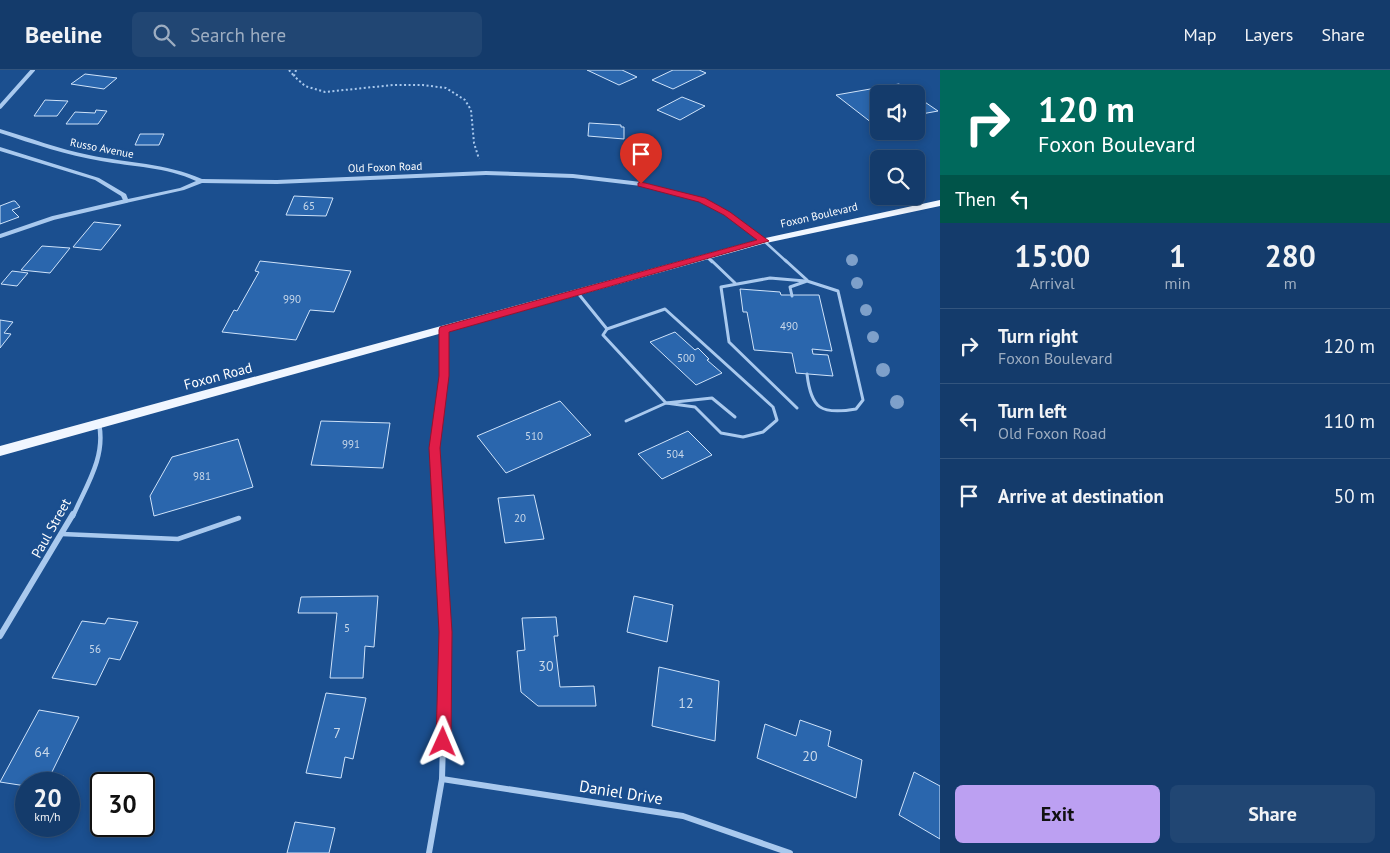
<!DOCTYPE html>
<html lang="en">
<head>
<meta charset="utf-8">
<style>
	:root { --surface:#143b6b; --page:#214673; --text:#f1f3f6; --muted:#9dadc1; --line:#33557e; --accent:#bca0f2 }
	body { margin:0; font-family:"PT Sans",sans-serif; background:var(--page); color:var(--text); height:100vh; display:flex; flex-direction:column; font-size:19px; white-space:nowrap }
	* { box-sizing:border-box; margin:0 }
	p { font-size:16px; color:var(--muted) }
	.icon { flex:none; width:28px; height:28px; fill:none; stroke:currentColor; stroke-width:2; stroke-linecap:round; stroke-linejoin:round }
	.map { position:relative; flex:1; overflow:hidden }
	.panel { display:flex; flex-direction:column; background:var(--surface); width:450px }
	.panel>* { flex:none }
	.top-card { background:#00695c; color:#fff; overflow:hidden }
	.fabs { position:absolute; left:870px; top:15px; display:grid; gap:10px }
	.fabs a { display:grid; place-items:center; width:55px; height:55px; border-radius:8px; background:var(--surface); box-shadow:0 2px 8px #0003,0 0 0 1px var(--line); font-size:25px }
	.speed { position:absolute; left:15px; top:702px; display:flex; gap:10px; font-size:25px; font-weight:700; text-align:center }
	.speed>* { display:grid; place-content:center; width:65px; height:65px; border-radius:50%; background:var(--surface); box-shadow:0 2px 8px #0003,0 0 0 1px var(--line); line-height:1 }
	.speed small { font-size:12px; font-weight:400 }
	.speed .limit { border:2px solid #111; border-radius:8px; background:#fff; color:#111 }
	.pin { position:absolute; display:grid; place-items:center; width:42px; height:42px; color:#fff; margin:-51px -21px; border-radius:50% 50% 50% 0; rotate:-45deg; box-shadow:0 0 5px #0007 }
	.pin .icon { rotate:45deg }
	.me { position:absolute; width:55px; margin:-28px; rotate:1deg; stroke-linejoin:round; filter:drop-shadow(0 0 4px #0008) }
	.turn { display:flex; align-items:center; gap:18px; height:105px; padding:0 15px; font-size:22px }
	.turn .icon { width:65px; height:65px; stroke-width:2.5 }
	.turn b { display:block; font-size:35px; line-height:42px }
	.then { display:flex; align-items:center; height:48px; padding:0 15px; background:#0003; gap:10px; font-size:19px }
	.eta { display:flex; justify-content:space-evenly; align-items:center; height:85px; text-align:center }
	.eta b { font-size:30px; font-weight:800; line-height:35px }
	.button { display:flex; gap:10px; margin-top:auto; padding:10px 15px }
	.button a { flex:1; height:58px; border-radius:8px; background:var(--accent); color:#111; font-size:20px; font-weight:800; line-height:58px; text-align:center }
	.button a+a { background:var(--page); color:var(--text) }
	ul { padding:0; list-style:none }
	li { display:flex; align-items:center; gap:15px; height:75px; padding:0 15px; border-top:1px solid var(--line) }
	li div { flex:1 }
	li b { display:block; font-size:19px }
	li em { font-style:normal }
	header { display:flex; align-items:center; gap:30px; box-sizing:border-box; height:70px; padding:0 25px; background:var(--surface); border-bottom:1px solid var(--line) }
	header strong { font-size:24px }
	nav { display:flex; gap:28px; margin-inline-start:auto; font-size:18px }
	.search { width:350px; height:45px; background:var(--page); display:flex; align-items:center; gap:12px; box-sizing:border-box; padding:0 18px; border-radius:8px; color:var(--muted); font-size:19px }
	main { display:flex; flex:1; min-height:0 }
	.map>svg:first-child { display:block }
	.building { fill:#2a66ad; stroke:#cfe3fa }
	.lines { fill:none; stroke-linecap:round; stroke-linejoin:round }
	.path { stroke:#a9c9ee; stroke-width:2; stroke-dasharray:2 2.5; stroke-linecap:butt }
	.service-far2 { stroke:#a9c9ee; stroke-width:2.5 }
	.service-far1 { stroke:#a9c9ee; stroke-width:3 }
	.service { stroke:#a9c9ee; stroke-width:4.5 }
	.minor-far2 { stroke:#a9c9ee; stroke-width:4 }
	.minor-far1 { stroke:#a9c9ee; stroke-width:4.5 }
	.minor { stroke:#a9c9ee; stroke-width:6 }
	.tertiary { fill:#a9c9ee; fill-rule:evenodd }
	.primary { fill:#f0f6ff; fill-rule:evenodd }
	.tree { fill:#7ea0ca }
	.route { fill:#e11d48; stroke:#92132f }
	.labels { text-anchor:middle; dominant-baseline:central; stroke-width:5; stroke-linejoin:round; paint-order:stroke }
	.far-street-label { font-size:11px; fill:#fff; stroke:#1b4f8f }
	.number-label { font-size:11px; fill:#cad9ea }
	.street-label { font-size:14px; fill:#fff; stroke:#1b4f8f }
	.near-number-label { font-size:14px; fill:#cad9ea }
	.near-street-label { font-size:16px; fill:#fff; stroke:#1b4f8f }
</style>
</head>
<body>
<header>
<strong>Beeline</strong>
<div class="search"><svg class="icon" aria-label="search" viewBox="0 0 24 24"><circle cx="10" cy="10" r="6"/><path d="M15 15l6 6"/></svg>Search here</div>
<nav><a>Map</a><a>Layers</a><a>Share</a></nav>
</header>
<main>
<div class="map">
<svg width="940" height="783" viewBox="0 0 940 783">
	<rect width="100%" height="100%" fill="#1b4f8f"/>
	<g class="building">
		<path d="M 587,0 L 622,0 L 637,7 L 619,15 Z"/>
		<path d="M 673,0 L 699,0 L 706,3 L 673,19 L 652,10 Z"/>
		<path d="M 85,4 L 117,8 L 104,19 L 71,14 Z"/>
		<path d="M 899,14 L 913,24 L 879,24 L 879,52 L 872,53 L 836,25 Z"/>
		<path d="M 916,26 L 938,41 L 916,45 Z"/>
		<path d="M 682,27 L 705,36 L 680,50 L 657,40 Z"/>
		<path d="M 45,30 L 68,31 L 57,46 L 34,46 Z"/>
		<path d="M 96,40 L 107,41 L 98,54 L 66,54 L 75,42 L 95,43 Z"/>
		<path d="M 589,53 L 621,55 L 621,57 L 624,57 L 624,69 L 588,66 Z"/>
		<path d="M 140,64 L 164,64 L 159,75 L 135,75 Z"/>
		<path d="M 294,126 L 333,128 L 326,146 L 286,145 Z"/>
		<path d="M 13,131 L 15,131 L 20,137 L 12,140 L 19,147 L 0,154 L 0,136 Z"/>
		<path d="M 94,152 L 121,155 L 101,180 L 73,177 Z"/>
		<path d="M 42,176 L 70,178 L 50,203 L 21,200 Z"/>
		<path d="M 260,191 L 351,201 L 334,242 L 310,240 L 296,270 L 222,262 L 234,240 L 237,241 L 259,202 L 255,201 Z"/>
		<path d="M 12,201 L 28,203 L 17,216 L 1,214 Z"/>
		<path d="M 740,219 L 780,222 L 781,225 L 819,225 L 832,281 L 812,279 L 813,284 L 828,285 L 833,306 L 796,303 L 792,283 L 754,280 L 747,242 L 743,242 Z"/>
		<path d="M 0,250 L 13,252 L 4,263 L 11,264 L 0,278 Z"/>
		<path d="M 675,262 L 695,280 L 698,278 L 709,289 L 707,290 L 722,303 L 696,315 L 650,272 Z"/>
		<path d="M 560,331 L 591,365 L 506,403 L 477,366 Z"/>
		<path d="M 321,351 L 390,353 L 383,398 L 311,395 Z"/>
		<path d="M 688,361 L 712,385 L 662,409 L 638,384 Z"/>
		<path d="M 238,369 L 253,417 L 154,446 L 150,426 L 172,387 Z"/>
		<path d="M 534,425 L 544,469 L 505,473 L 498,428 Z"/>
		<path d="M 378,526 L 374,577 L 365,576 L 363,608 L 330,608 L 337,543 L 298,543 L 301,527 Z"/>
		<path d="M 634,526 L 673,535 L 667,572 L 627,562 Z"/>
		<path d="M 556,547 L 558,566 L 554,566 L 560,617 L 594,616 L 596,636 L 538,636 L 521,622 L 517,581 L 525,580 L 522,548 Z"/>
		<path d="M 108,548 L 138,552 L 120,590 L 109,588 L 96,615 L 52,608 L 82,551 L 105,554 Z"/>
		<path d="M 659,597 L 719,611 L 715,671 L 652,656 Z"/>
		<path d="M 326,623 L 366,628 L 353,689 L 345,687 L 341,708 L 306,703 Z"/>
		<path d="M 39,640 L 79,647 L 51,704 L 64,706 L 61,714 L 26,714 L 26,716 L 0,712 Z"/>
		<path d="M 800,650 L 831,661 L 828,676 L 862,690 L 856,728 L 757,688 L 765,654 L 796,666 Z"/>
		<path d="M 914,702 L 940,716 L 940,769 L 899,745 Z"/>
		<path d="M 295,752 L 335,758 L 329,783 L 287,783 Z"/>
	</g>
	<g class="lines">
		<g class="path">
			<path d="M 289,0 L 294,6"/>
			<path d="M 296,0 L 294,6 L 305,16 L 325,22 L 393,15 L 423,15 L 446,18 L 465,30 L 471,40 L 474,73 L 479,89"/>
		</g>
		<g class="service-far2">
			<path d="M 764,171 L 787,192"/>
			<path d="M 707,187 L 712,192"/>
		</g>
		<g class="service-far1">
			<path d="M 711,190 L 735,213"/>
			<path d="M 785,190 L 807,210"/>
			<path d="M 577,222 L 607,259"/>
			<path d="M 792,226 L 790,217 L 807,211 L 838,221 L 863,330 L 856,339 C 821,345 811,339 807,304"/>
			<path d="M 665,239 L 773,337 L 777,350 L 763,362 L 743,367 L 721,363 L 695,337 L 666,333 L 603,265 L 607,259 Z"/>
			<path d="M 797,338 L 729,272 L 721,217 L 770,208 L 805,211"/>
			<path d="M 626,351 L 666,333 L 712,328 L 735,347"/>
		</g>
		<path class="service" d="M 62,464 L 178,469 L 239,448"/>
		<g class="minor-far2">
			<path d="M 0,37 L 33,0"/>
			<path d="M 0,166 L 53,148 L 126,131"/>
		</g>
		<g class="minor-far1">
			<path d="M 73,446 C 86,416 106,387 99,354"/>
			<path d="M 438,446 L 434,378 L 444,306 L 444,260"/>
		</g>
		<g class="minor">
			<path d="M 0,566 L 73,444"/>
			<path d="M 442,709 L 683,746 L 790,783"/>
			<path d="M 429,783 L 442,709 L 446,562 L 438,444"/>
		</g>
		<path class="tertiary" d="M 0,59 C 30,68 59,79 89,85 C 127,93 166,93 202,109 L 277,110 L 486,101 L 573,104 L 641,112 L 704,129 L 729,143 L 767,171 L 764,173 L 762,172 L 725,145 L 700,131 L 641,116 L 573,108 L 486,105 L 277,114 L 202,113 L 184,120 L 126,133 L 124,132 L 121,126 L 95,110 L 0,81 L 0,77 L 99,108 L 126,124 L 128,129 L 180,118 L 196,111 C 166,97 133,97 101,91 C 67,85 33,74 0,63 Z"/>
		<path class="primary" d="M 940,130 L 940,136 L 766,173 L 0,386 L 0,376 L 761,169 Z"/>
	</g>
	<g class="tree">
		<circle cx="852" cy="190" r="6"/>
		<circle cx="857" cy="213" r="6"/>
		<circle cx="866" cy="240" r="6"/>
		<circle cx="873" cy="267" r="6"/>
		<circle cx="883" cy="300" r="7"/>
		<circle cx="897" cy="332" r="7"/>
	</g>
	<path class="route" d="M 641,112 L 705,128 L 730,142 L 769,171 L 449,262 L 449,306 L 440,378 L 452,562 L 451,672 L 448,677 L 443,679 L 438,677 L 436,672 L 439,562 L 429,378 L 439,306 L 439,260 L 440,257 L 757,170 L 724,145 L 699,132 L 638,116 L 638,113 Z"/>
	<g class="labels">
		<g class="far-street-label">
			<text transform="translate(102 78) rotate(11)">Russo Avenue</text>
			<text transform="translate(385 97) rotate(-2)">Old Foxon Road</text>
			<text transform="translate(819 145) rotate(-13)">Foxon Boulevard</text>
		</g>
		<g class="number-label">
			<text x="309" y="136">65</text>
			<text x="292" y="229">990</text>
			<text x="789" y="256">490</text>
			<text x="686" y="288">500</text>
			<text x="534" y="366">510</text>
			<text x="351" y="374">991</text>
			<text x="675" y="384">504</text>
			<text x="202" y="406">981</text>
			<text x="520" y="448">20</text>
			<text x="347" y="558">5</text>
			<text x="95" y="579">56</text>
		</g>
		<g class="street-label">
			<text transform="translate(218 306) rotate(-15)">Foxon Road</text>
			<text transform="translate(51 458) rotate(-61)">Paul Street</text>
		</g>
		<g class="near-number-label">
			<text x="546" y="596">30</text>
			<text x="686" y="633">12</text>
			<text x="337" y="663">7</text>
			<text x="42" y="682">64</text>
			<text x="810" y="686">20</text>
		</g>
		<g class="near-street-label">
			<text transform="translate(621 722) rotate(9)">Daniel Drive</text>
		</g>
	</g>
</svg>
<div class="fabs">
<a><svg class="icon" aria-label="sound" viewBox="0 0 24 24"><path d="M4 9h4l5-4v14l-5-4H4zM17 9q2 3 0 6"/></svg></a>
<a><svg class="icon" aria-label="search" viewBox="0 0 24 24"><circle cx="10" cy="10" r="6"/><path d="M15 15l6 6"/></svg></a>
</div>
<div class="speed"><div>20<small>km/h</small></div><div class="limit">30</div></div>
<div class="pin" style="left:641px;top:114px;background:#d93025"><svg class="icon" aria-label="arrive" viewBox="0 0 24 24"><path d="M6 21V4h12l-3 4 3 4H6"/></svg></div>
<svg class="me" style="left:443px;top:672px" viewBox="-20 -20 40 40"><path d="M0-17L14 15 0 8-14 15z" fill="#e11d48" stroke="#fff" stroke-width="4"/></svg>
</div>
<section class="panel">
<div class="top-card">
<div class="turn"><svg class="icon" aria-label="right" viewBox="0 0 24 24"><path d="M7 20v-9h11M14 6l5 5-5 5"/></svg><div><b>120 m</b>Foxon Boulevard</div></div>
<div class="then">Then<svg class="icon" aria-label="left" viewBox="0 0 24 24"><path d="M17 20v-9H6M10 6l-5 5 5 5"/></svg></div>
</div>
<div class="eta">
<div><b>15:00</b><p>Arrival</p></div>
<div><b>1</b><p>min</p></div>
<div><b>280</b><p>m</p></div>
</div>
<ul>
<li><svg class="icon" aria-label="right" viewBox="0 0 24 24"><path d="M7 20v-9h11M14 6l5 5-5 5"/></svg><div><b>Turn right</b><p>Foxon Boulevard</p></div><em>120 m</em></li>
<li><svg class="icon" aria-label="left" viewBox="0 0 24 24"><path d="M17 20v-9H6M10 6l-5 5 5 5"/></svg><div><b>Turn left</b><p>Old Foxon Road</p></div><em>110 m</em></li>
<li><svg class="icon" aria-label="arrive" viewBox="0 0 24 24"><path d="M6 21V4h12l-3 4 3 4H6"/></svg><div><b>Arrive at destination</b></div><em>50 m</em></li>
</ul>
<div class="button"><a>Exit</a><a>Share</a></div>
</section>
</main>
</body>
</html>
